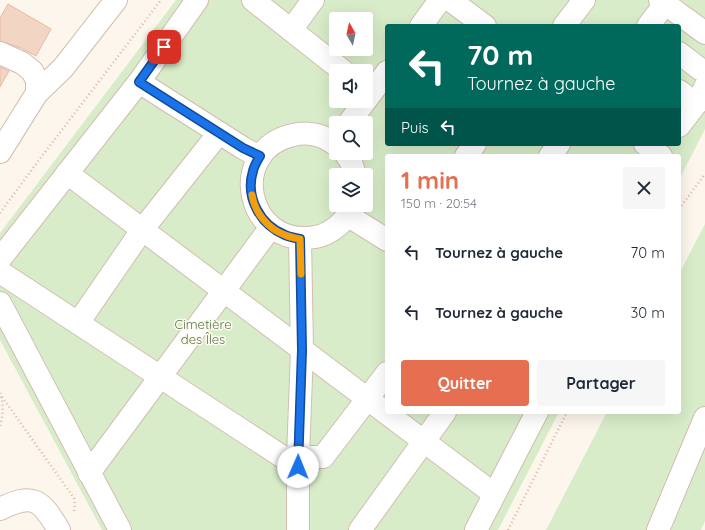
<!DOCTYPE html>
<html lang="fr">
<head>
<meta charset="utf-8">
<style>
	:root { --surface:#fff; --page:#f6f6f7; --text:#1f2937; --muted:#747a83; --accent:#e76f51 }
	body { margin:0; font-family:Quicksand,sans-serif; background:var(--page); color:var(--text); height:100vh; display:flex; flex-direction:column; font-size:15px; white-space:nowrap }
	* { box-sizing:border-box; margin:0 }
	p { font-size:13px; color:var(--muted) }
	.icon { flex:none; width:22px; height:22px; fill:none; stroke:currentColor; stroke-width:2; stroke-linecap:round; stroke-linejoin:round }
	.map { position:relative; flex:1; overflow:hidden }
	.sheet { position:absolute; left:385px; top:154px; width:296px; height:260px; display:flex; flex-direction:column; background:var(--surface); border-radius:4px; box-shadow:0 4px 16px #0002 }
	.sheet>* { flex:none }
	.hud { position:absolute; left:385px; top:24px; width:296px; height:122px; border-radius:4px; box-shadow:0 4px 16px #0002; background:#00695c; color:#fff; overflow:hidden }
	.needle { width:26px; rotate:351deg }
	.fabs { position:absolute; left:329px; top:12px; display:grid; gap:8px }
	.fabs a { display:grid; place-items:center; width:44px; height:44px; border-radius:4px; background:var(--surface); box-shadow:0 4px 16px #0002; font-size:20px }
	.pin { position:absolute; display:grid; place-items:center; width:34px; height:34px; color:#fff; margin:-17px; border-radius:8px; box-shadow:0 2px 6px #0006 }
	.me { position:absolute; width:44px; margin:-22px; rotate:1deg; stroke-linejoin:round; filter:drop-shadow(0 0 3px #0008) }
	.turn { display:flex; align-items:center; gap:14px; height:84px; padding:0 16px; font-size:18px }
	.turn .icon { width:52px; height:52px; stroke-width:2.5 }
	.turn b { display:block; font-size:28px; line-height:34px }
	.then { display:flex; align-items:center; height:38px; padding:0 16px; background:#0003; gap:8px; font-size:15px }
	.round { display:grid; place-items:center; flex:none; width:42px; height:42px; border-radius:4px; background:var(--page) }
	.head { display:flex; align-items:center; justify-content:space-between; height:68px; padding:0 16px }
	h1 { font-size:24px; font-weight:800; line-height:30px; color:var(--accent) }
	.action { display:flex; gap:8px; margin-top:auto; padding:8px 16px }
	.action a { flex:1; height:46px; border-radius:4px; background:var(--accent); color:#fff; font-size:16px; font-weight:800; line-height:46px; text-align:center }
	.action a+a { background:var(--page); color:var(--text) }
	ul { padding:0; list-style:none }
	li { display:flex; align-items:center; gap:12px; height:60px; padding:0 16px }
	li div { flex:1 }
	li b { display:block; font-size:15px }
	li em { font-style:normal }
	.map>svg:first-child { display:block }
	.green { fill:#d8ecc9; fill-rule:evenodd }
	.building { fill:#f3d5c3; stroke:#e6bba3 }
	.lines { fill:none; stroke-linecap:round; stroke-linejoin:round }
	.minor-casing { stroke:#d1beb0; stroke-width:24 }
	.path { stroke:#d9b8a5; stroke-width:2.5; stroke-dasharray:1 3; stroke-linecap:butt }
	.minor { stroke:#fff; stroke-width:22 }
	.route-casing { stroke:#114b97; stroke-width:10 }
	.route { stroke:#1a73e8; stroke-width:7 }
	.slow { stroke:#f59e0b; stroke-width:7 }
	.labels { text-anchor:middle; dominant-baseline:central; stroke-width:3; stroke-linejoin:round; paint-order:stroke }
	.park-label { font-size:13px; fill:#537a41; stroke:#fffaf3 }
</style>
</head>
<body>
<div class="map">
<svg width="705" height="530" viewBox="0 0 705 530">
	<rect width="100%" height="100%" fill="#fdf6ec"/>
	<g class="green">
		<path d="M 176,0 L 705,0 L 705,129 L 679,180 L 679,156 L 387,156 L 387,412 L 559,412 L 498,530 L 102,530 L 0,340 L 0,233 ZM 336,19 L 366,19 L 366,49 L 336,49 ZM 387,26 L 679,26 L 679,144 L 387,144 ZM 336,71 L 366,71 L 366,101 L 336,101 ZM 336,123 L 366,123 L 366,153 L 336,153 ZM 336,175 L 366,175 L 366,205 L 336,205 Z"/>
		<path d="M 705,224 L 705,521 L 701,530 L 546,530 L 607,412 L 679,412 L 679,274 Z"/>
	</g>
	<g class="building">
		<path d="M 8,4 L 51,29 L 36,56 L 21,48 L 0,41 L 0,18 Z"/>
		<path d="M 0,67 L 9,71 L 0,87 Z"/>
	</g>
	<g class="lines">
		<g class="minor-casing">
			<g id="minor">
				<path d="M 253,0 L 343,71"/>
				<path d="M 450,0 L 485,26"/>
				<path d="M 660,0 L 705,33"/>
				<path d="M 421,26 L 440,0"/>
				<path d="M 564,26 L 584,0"/>
				<path d="M 648,26 L 668,0"/>
				<path d="M 291,30 L 313,0"/>
				<path d="M 0,53 L 22,63 L 32,71 L 37,80 L 37,93 L 0,152"/>
				<path d="M 679,53 L 700,69 L 705,71"/>
				<path d="M 139,82 L 243,148 L 260,157"/>
				<path d="M 679,91 L 696,104"/>
				<path d="M 37,93 L 63,68 L 116,0"/>
				<path d="M 366,100 L 387,72"/>
				<path d="M 349,123 L 365,101"/>
				<path d="M 679,126 L 699,100 L 705,87"/>
				<path d="M 645,144 L 661,156"/>
				<path d="M 336,145 C 324,135 308,131 293,135 C 226,150 246,249 315,237 C 330,235 348,220 353,205"/>
				<path d="M 345,153 L 351,162 L 355,175"/>
				<path d="M 466,156 L 475,144"/>
				<path d="M 550,156 L 559,144"/>
				<path d="M 67,173 L 494,494"/>
				<path d="M 347,215 L 387,240"/>
				<path d="M 0,259 L 139,82 L 197,0"/>
				<path d="M 0,272 L 298,467"/>
				<path d="M 0,303 L 120,530"/>
				<path d="M 78,323 L 142,230 L 219,133"/>
				<path d="M 298,457 L 323,457 L 387,373"/>
				<path d="M 89,473 L 271,227"/>
				<path d="M 0,509 C 34,492 41,500 59,530"/>
				<path d="M 298,530 L 298,457 L 302,350 L 300,239"/>
				<path d="M 360,530 L 445,412"/>
				<path d="M 476,530 L 537,412"/>
				<path d="M 658,530 L 705,418"/>
			</g>
		</g>
		<g class="path">
			<path d="M 679,209 L 705,174"/>
			<path d="M 0,213 L 39,160 L 161,0"/>
			<path d="M 0,393 C 4,401 3,418 0,426"/>
			<path d="M 2,397 L 74,498 L 75,504 L 74,511"/>
			<path d="M 508,530 L 567,412"/>
		</g>
		<use href="#minor" class="minor"/>
	</g>
	<g class="lines">
		<g class="route-casing">
			<path id="route" d="M 164,47 L 139,82 L 243,148 L 260,156 C 257,161 254,166 253,171 C 245,197 260,225 285,235 C 289,237 295,238 300,239 L 302,350 L 298,467"/>
		</g>
		<use href="#route" class="route"/>
		<path class="slow" d="M 252,195 C 255,213 268,229 285,235 C 289,237 295,238 300,239 L 301,274"/>
	</g>
	<g class="labels">
		<g class="park-label">
			<text x="203" y="324">Cimetière<tspan x="203" dy="15">des Îles</tspan></text>
		</g>
	</g>
</svg>
<div class="fabs">
<a><svg class="needle" viewBox="-14 -14 28 28"><path d="M0-13l5 13h-10z" fill="#e53935"/><path d="M0 13l5-13h-10z" fill="#747a83"/></svg></a>
<a><svg class="icon" aria-label="sound" viewBox="0 0 24 24"><path d="M4 9h4l5-4v14l-5-4H4zM17 9q2 3 0 6"/></svg></a>
<a><svg class="icon" aria-label="search" viewBox="0 0 24 24"><circle cx="10" cy="10" r="6"/><path d="M15 15l6 6"/></svg></a>
<a><svg class="icon" aria-label="layers" viewBox="0 0 24 24"><path d="M12 4l9 5-9 5-9-5zM3 14l9 5 9-5"/></svg></a>
</div>
<div class="pin" style="left:164px;top:47px;background:#d93025"><svg class="icon" aria-label="arrive" viewBox="0 0 24 24"><path d="M6 21V4h12l-3 4 3 4H6"/></svg></div>
<svg class="me" style="left:298px;top:467px" viewBox="-20 -20 40 40"><circle r="19" fill="#fff"/><path d="M0-13L10 11 0 6-10 11z" fill="#1a73e8"/></svg>
<div class="hud">
<div class="turn"><svg class="icon" aria-label="left" viewBox="0 0 24 24"><path d="M17 20v-9H6M10 6l-5 5 5 5"/></svg><div><b>70 m</b>Tournez à gauche</div></div>
<div class="then">Puis<svg class="icon" aria-label="left" viewBox="0 0 24 24"><path d="M17 20v-9H6M10 6l-5 5 5 5"/></svg></div>
</div>
<section class="sheet">
<div class="head"><div><h1>1 min</h1><p>150 m · 20:54</p></div><a class="round"><svg class="icon" aria-label="close" viewBox="0 0 24 24"><path d="M6 6l12 12M18 6L6 18"/></svg></a></div>
<ul>
<li><svg class="icon" aria-label="left" viewBox="0 0 24 24"><path d="M17 20v-9H6M10 6l-5 5 5 5"/></svg><div><b>Tournez à gauche</b></div><em>70 m</em></li>
<li><svg class="icon" aria-label="left" viewBox="0 0 24 24"><path d="M17 20v-9H6M10 6l-5 5 5 5"/></svg><div><b>Tournez à gauche</b></div><em>30 m</em></li>
</ul>
<div class="action"><a>Quitter</a><a>Partager</a></div>
</section>
</div>
</body>
</html>
